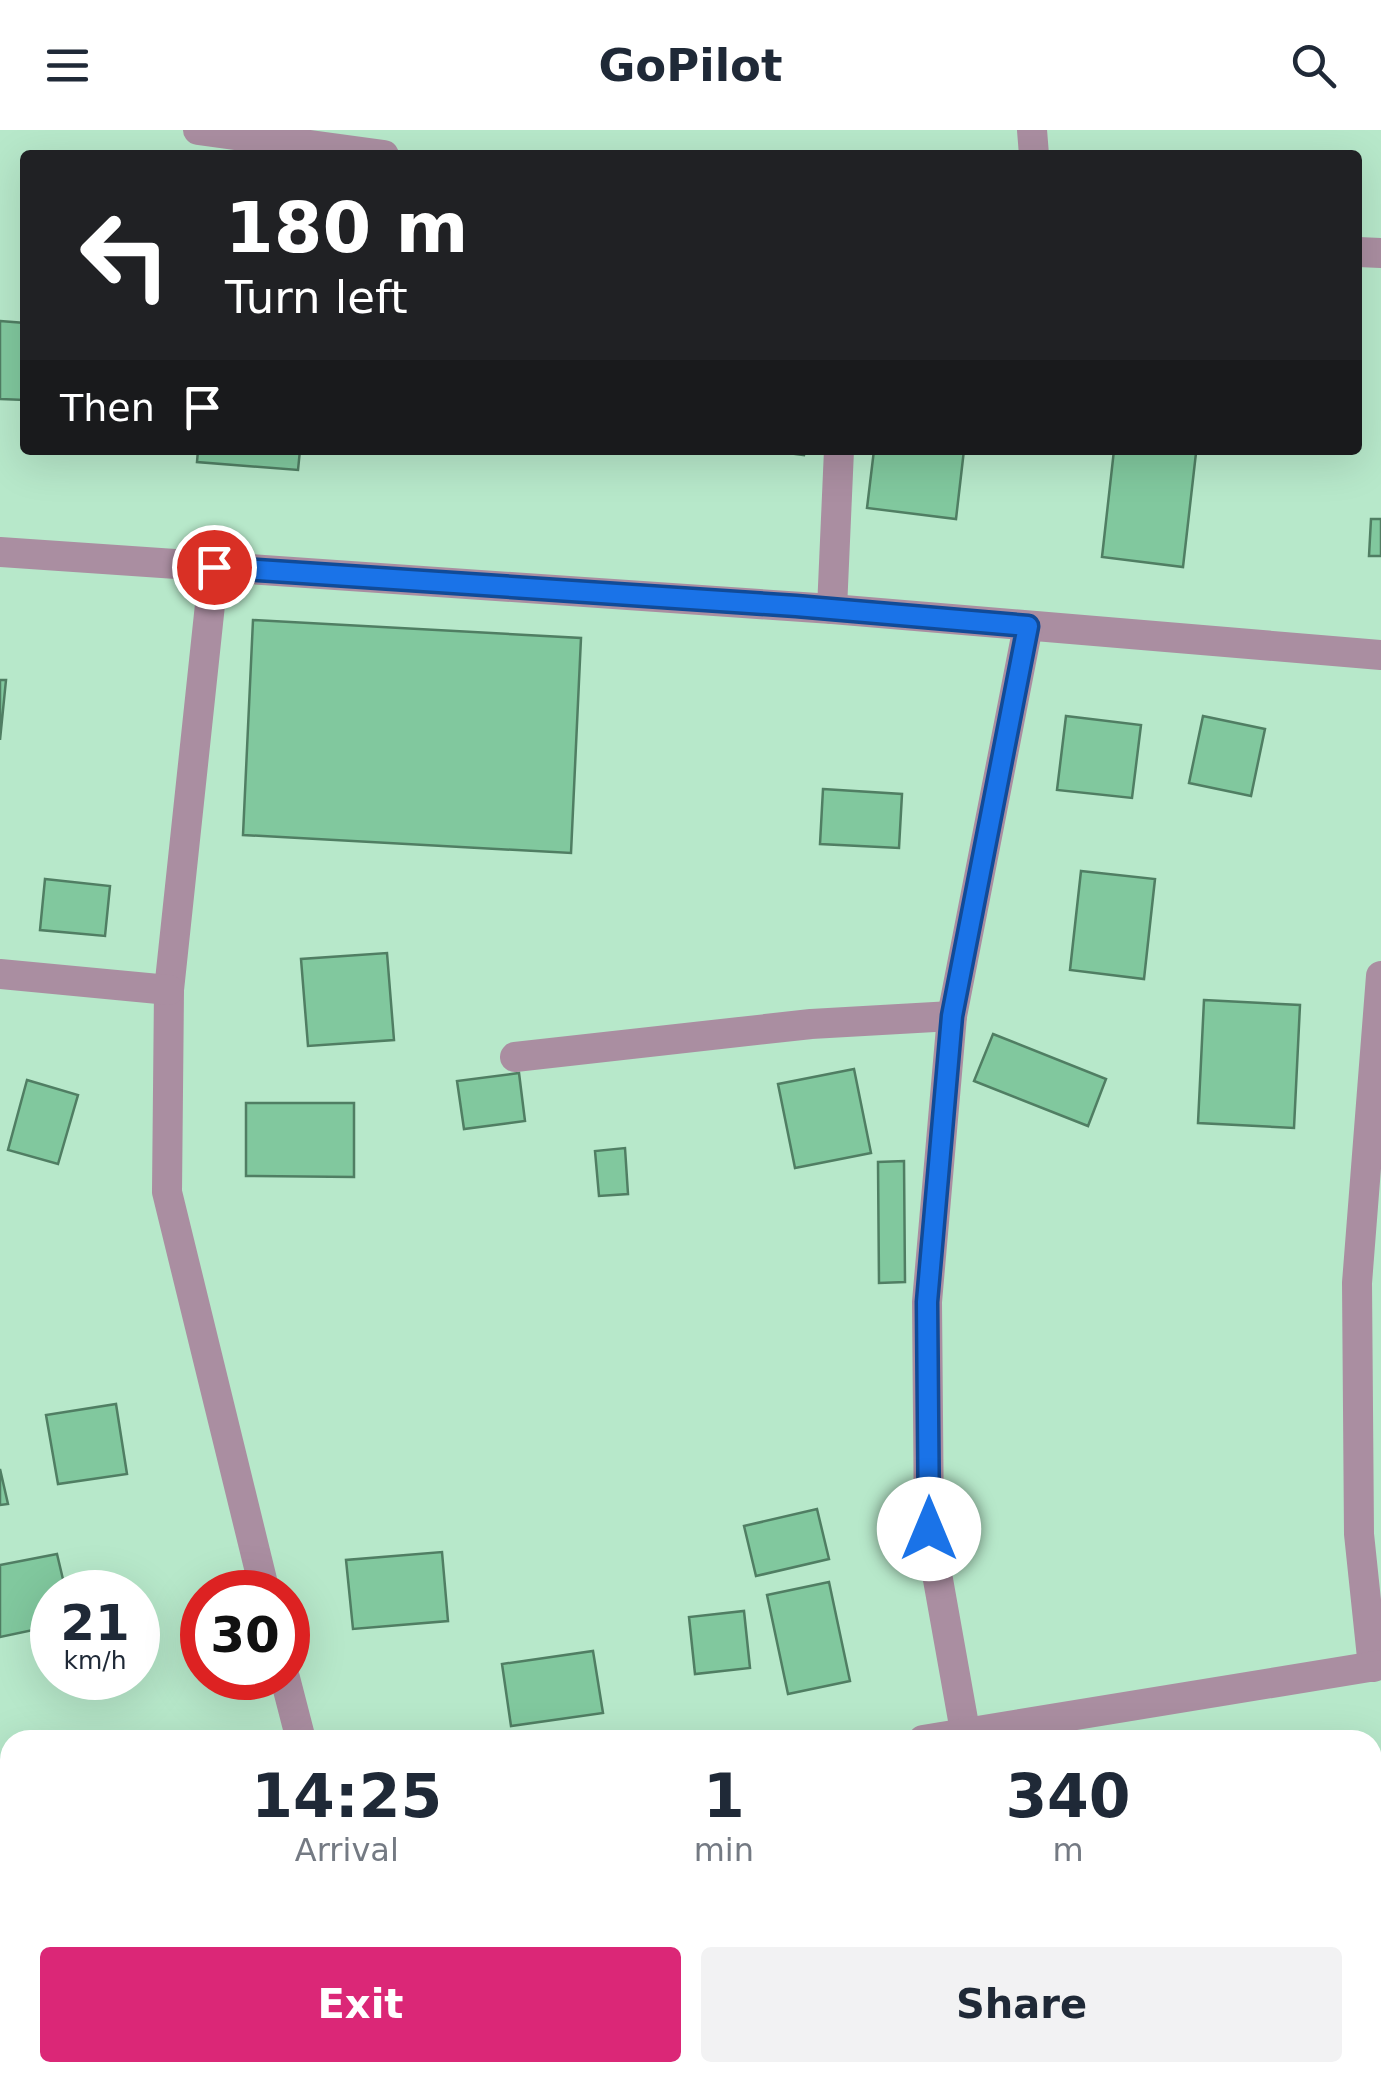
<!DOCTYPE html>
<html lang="en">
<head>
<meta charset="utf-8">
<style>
	:root { --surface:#fff; --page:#f2f2f3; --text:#1f2937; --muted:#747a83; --accent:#db2777 }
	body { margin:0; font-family:"DejaVu Sans",sans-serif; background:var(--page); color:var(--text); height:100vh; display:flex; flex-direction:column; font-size:38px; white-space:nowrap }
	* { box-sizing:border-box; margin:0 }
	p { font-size:32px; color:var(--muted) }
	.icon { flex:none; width:55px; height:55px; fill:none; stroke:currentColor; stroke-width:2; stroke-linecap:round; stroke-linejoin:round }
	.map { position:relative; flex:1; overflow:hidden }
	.details { position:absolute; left:0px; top:1600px; width:1382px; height:352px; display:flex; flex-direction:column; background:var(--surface); border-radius:30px 30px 0 0; box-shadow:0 10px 40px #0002 }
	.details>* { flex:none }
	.guide { position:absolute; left:20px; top:20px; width:1342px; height:305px; border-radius:10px; box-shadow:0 10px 40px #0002; background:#202124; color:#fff; overflow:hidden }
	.speed { position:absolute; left:30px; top:1440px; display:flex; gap:20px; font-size:50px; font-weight:700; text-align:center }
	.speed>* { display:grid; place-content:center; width:130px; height:130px; border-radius:50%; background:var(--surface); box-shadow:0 10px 40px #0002; line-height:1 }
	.speed small { font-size:25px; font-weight:400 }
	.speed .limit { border:15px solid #d22; background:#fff; color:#111 }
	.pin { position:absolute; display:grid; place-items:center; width:85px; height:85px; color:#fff; margin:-42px; border:5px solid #fff; border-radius:50%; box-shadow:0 2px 10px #0007 }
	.me { position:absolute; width:110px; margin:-55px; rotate:0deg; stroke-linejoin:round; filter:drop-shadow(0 0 8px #0008) }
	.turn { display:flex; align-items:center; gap:35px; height:210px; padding:0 40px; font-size:45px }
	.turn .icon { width:130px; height:130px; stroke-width:2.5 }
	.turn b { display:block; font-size:70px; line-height:85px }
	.then { display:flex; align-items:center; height:95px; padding:0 40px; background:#0003; gap:20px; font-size:38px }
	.eta { display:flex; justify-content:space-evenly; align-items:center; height:170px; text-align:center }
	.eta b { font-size:60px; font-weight:700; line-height:70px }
	.button { display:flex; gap:20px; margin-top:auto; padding:20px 40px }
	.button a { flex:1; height:115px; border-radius:10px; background:var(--accent); color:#fff; font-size:40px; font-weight:700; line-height:115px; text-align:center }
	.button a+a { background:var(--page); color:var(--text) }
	header { display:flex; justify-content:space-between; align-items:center; height:130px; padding:0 40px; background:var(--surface); font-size:45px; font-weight:700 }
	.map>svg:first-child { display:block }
	.building { fill:#81c89e; stroke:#507e63; stroke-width:2.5 }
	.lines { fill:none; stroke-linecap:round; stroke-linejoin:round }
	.minor { stroke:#aa8ea1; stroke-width:30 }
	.route-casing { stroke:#114b97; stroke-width:25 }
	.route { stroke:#1a73e8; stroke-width:18 }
</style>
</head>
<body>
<header><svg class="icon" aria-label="menu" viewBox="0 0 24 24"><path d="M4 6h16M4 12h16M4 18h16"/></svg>GoPilot<svg class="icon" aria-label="search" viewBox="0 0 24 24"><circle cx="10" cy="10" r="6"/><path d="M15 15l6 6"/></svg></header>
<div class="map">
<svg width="1381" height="1951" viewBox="0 0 1381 1951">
	<rect width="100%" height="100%" fill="#b7e8ca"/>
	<g class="building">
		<path d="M 0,191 L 25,193 L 25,270 L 0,269 Z"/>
		<path d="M 198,320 L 300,320 L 298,340 L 197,332 Z"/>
		<path d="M 765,320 L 805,320 L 804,325 Z"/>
		<path d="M 874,320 L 964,320 L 956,389 L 867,378 Z"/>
		<path d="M 1114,320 L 1196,323 L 1183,437 L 1102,427 Z"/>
		<path d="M 1371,389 L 1381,389 L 1381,426 L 1369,426 Z"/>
		<path d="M 253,490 L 581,508 L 571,723 L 243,705 Z"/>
		<path d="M 0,550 L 6,550 L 0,610 Z"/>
		<path d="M 1066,586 L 1141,595 L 1132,668 L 1057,660 Z"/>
		<path d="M 1203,586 L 1265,599 L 1251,666 L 1189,653 Z"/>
		<path d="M 823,659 L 902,664 L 899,718 L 820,714 Z"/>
		<path d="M 1081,741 L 1155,749 L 1144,849 L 1070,840 Z"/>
		<path d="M 45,749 L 110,756 L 105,806 L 40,800 Z"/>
		<path d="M 387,823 L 394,910 L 308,916 L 301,829 Z"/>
		<path d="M 1204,870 L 1300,875 L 1294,998 L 1198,993 Z"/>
		<path d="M 993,904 L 1106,949 L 1088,996 L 974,951 Z"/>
		<path d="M 854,939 L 871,1023 L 795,1038 L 778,954 Z"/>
		<path d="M 519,943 L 525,991 L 464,999 L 457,951 Z"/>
		<path d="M 27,950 L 78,965 L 58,1034 L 8,1020 Z"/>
		<path d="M 246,973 L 354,973 L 354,1047 L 246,1046 Z"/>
		<path d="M 625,1018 L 628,1064 L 599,1066 L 595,1021 Z"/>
		<path d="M 904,1031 L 905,1152 L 879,1153 L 878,1032 Z"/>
		<path d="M 116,1274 L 127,1344 L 58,1354 L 46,1285 Z"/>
		<path d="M 0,1339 L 8,1374 L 0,1375 Z"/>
		<path d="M 817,1379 L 829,1429 L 756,1446 L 744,1396 Z"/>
		<path d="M 442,1422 L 448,1491 L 353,1499 L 346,1430 Z"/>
		<path d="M 57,1424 L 66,1462 L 52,1462 L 52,1496 L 0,1507 L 0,1435 Z"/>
		<path d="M 829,1452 L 850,1551 L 788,1564 L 767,1465 Z"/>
		<path d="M 744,1481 L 750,1538 L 695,1544 L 689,1487 Z"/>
		<path d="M 593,1521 L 603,1583 L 511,1596 L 502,1534 Z"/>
		<path d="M 420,1942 L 534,1942 L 536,1951 L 411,1951 L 410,1946 Z"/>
		<path d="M 533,1942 L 568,1942 L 570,1951 L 535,1951 Z"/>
		<path d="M 586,1942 L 699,1942 L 702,1951 L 587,1951 Z"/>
	</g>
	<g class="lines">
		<g class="minor">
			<path d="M 198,0 L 384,25"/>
			<path d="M 1032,0 L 1034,25"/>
			<path d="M 1358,122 L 1381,123"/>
			<path d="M 0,422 L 832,479 L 1381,525"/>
			<path d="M 214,437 L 169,860 L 167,1062 L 265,1462"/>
			<path d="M 832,479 L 839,320"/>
			<path d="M 0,844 L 169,860"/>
			<path d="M 515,927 L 811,894 L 952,886"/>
			<path d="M 1373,1537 L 1359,1404 L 1357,1153 L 1381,846"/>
			<path d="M 285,1548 L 301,1610"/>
			<path d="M 965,1601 L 929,1399 L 927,1172 L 952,886 L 1028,496"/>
			<path d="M 923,1610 L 1381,1535"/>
			<path d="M 0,1804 L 10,1802"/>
			<path d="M 1281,1951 L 1381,1944"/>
		</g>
	</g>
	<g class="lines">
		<g class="route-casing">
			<path id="route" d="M 214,437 L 796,476 L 1028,496 L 952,886 L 927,1172 L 929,1399"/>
		</g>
		<use href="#route" class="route"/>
	</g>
</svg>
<div class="speed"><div>21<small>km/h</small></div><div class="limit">30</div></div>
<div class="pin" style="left:214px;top:437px;background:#d93025"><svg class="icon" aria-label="arrive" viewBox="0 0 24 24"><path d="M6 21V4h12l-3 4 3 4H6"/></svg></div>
<svg class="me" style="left:929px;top:1399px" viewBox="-20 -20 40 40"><circle r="19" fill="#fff"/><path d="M0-13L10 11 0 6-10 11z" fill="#1a73e8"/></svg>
<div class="guide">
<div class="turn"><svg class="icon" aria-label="left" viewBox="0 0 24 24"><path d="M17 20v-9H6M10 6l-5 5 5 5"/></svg><div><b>180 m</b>Turn left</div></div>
<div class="then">Then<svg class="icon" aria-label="arrive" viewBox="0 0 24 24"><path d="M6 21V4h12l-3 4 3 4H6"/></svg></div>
</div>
<section class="details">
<div class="eta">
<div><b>14:25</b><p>Arrival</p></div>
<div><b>1</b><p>min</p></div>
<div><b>340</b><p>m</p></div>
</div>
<div class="button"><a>Exit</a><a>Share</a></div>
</section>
</div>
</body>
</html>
